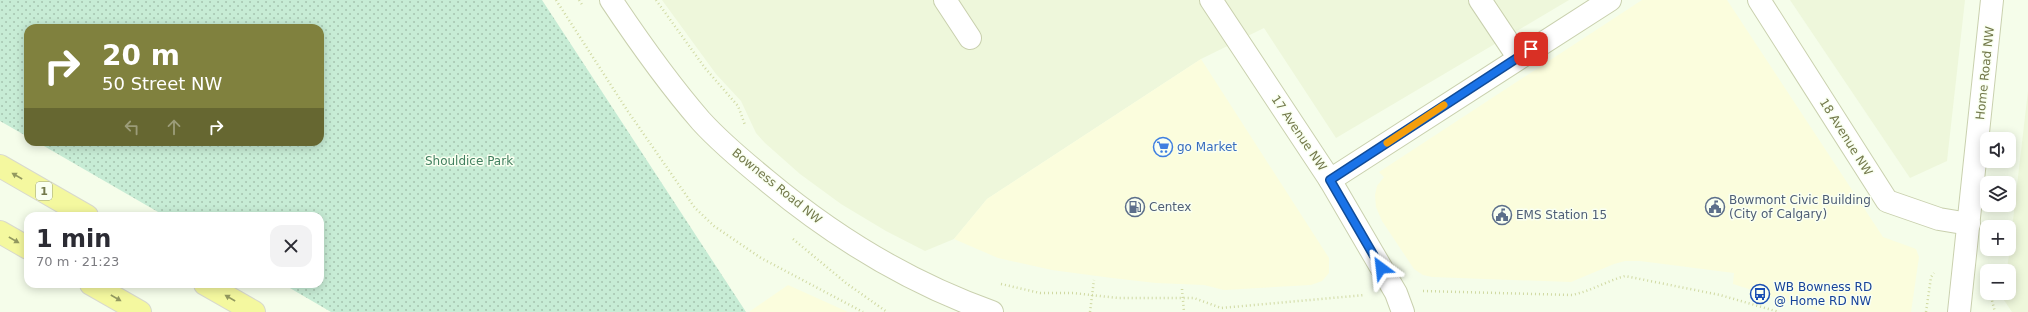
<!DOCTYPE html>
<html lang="en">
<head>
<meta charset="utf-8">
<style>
	:root { --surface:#fff; --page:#f2f2f3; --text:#2b2b33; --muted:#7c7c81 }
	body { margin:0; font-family:"DejaVu Sans",sans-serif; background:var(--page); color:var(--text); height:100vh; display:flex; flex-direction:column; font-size:15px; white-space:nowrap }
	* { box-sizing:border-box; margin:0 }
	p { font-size:13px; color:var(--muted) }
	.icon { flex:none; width:22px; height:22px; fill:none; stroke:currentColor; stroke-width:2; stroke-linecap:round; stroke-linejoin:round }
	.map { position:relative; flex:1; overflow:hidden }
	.sheet { position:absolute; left:24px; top:212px; width:300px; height:76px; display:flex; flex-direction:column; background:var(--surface); border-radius:12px; box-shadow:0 2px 10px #0003 }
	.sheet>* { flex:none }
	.guide { position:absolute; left:24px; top:24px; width:300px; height:122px; border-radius:12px; box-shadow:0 2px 10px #0003; background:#80813e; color:#fff; overflow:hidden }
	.buttons { position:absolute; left:1980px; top:132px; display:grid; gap:8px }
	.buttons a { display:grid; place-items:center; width:36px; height:36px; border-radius:8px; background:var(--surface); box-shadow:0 2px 10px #0003; font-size:20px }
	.pin { position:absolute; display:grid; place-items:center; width:34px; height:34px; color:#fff; margin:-17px; border-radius:8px; box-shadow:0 2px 6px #0006 }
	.me { position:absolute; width:44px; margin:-22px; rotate:330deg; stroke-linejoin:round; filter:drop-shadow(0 0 3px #0008) }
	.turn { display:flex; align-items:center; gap:14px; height:84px; padding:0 12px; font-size:18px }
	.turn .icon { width:52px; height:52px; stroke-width:2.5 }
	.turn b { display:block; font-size:28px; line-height:34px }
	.lanes { display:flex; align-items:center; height:38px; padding:0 12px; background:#0003; justify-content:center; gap:20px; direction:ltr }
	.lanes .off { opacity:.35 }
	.round { display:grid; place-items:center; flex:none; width:42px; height:42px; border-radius:12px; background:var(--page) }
	.summary { display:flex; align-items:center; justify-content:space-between; height:68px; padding:0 12px }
	h1 { font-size:24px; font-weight:700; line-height:30px }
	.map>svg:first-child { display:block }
	.residential { fill:#eef7db }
	.commercial { fill:#fbfddd }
	.park { fill:url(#park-dots) }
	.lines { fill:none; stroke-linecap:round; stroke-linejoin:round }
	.minor-casing { stroke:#c9d0ae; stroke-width:24 }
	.highway-casing { stroke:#d8d9cd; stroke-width:24 }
	.path { stroke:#d0d9a2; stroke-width:2.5; stroke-dasharray:1 3; stroke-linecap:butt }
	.minor { stroke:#fff; stroke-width:22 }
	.highway { stroke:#f4f89f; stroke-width:22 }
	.oneway { fill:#939960 }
	.route-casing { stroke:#114b97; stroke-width:10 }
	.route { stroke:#1a73e8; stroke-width:7 }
	.slow { stroke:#f59e0b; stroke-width:7 }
	.labels { text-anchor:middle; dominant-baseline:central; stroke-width:3; stroke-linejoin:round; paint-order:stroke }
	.shield { fill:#f9fff1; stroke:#9ba17d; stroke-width:1 }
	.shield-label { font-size:11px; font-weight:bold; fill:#73794b }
	.street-label { font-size:12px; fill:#73794b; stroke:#f9fff1 }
	.shop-label { font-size:12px; fill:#366cbe; stroke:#f9fff1; text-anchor:start }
	.park-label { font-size:12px; fill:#428060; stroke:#f9fff1 }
	.service-label { font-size:12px; fill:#4e5e75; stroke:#f9fff1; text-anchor:start }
	.transit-label { font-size:12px; fill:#164399; stroke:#f9fff1; text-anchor:start }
</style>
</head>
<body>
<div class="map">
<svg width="2028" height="312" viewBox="0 0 2028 312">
	<defs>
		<pattern id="park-dots" width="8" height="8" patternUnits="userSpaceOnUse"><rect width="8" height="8" fill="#c7ecd5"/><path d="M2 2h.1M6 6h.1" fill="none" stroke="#a6c4af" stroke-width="1.8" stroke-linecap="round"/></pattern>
	</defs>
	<rect width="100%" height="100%" fill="#f5fdea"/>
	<g class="residential">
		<path d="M 662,0 L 1569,0 L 1336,138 L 1264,28 L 1201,59 L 987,199 L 954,239 L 925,251 L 886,231 L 841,204 L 800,174 L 765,143 L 756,133 L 741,101 L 716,74 Z"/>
		<path d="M 1790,0 L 1965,0 L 1947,161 L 1910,178 Z"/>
		<path d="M 2028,91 L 2028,312 L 2012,312 L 2004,300 L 2005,293 L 2009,293 L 2009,271 L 2007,271 Z"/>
	</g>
	<g class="commercial">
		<path d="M 1642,0 L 1727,0 L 1883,237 L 1916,249 L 1919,257 L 1911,312 L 1822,312 L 1733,284 L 1734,273 L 1640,261 L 1625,261 L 1614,264 L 1571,282 L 1432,277 L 1423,275 L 1414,269 L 1382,221 L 1376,207 L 1375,195 L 1377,186 L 1384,177 L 1379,172 Z"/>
		<path d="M 1201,59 L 1329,258 L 1329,273 L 1322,281 L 1311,285 L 1224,290 L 1204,285 L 1156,283 L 1112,278 L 1052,270 L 998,258 L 954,239 L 987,199 Z"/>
		<path d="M 788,285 L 848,312 L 749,312 Z"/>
	</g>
	<path class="park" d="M 0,0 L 542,0 L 746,312 L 331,312 L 283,284 L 320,284 L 320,216 L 165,216 L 37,142 L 320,142 L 320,28 L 28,28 L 28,137 L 0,121 Z"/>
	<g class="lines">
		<g class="minor-casing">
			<g id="minor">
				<path d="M 611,0 C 639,42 668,83 701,121 C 721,143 744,162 766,180 C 833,236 910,283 992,312"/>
				<path d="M 945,0 L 970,38"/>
				<path d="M 1211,0 L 1330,180 L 1396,293 L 1403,312"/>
				<path d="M 1480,0 L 1518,57"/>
				<path d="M 1759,0 L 1887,201 L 1939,219 L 1969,224"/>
				<path d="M 1330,180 L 1610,0"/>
				<path d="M 1959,312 L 1992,0"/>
			</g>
		</g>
		<g class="highway-casing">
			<g id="highway">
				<path d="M 0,166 L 87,216"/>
				<path d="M 0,232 L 28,248"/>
				<path d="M 91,284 L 140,312"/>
				<path d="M 205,284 L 254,312"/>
			</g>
		</g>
		<g class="path">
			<path d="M 556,0 L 627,110 L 695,208 L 714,226 L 761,258 L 863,312"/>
			<path d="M 579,0 L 583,6"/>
			<path d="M 656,0 L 705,68 L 738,106 L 745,125"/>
			<path d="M 793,239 L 846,283 L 887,312"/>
			<path d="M 1001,284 L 1040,293 L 1073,293 L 1118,298 L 1194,298 L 1221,308 L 1365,295"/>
			<path d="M 1182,289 L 1184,312"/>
			<path d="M 1423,291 L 1572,295 C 1591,291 1607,281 1625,276 L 1720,295 L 1779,312"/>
			<path d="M 1990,293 L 1995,312"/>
			<path d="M 1090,312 L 1094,280"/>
			<path d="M 1926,312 L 1931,277 L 1934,273"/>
		</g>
		<use href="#minor" class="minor"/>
		<use href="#highway" class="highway"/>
	</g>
	<defs><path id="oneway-solid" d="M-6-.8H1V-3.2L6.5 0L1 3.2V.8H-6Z"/></defs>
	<g class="oneway">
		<use href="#oneway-solid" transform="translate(17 176) rotate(-150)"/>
		<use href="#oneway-solid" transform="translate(14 240) rotate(30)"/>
		<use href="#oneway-solid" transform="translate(116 298) rotate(30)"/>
		<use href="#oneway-solid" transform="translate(230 298) rotate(-150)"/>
	</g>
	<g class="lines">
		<g class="route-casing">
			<path id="route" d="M 1381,268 L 1330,180 L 1531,49"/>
		</g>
		<use href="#route" class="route"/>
		<path class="slow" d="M 1387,143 L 1444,105"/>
	</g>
	<defs>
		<g id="supermarket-ring" transform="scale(1)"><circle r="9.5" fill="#f9fff1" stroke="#3f7fe0" stroke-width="1.5"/><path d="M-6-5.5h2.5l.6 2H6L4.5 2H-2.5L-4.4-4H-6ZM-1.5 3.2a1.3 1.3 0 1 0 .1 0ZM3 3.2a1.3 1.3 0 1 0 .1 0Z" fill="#3f7fe0"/></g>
		<g id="fuel-ring" transform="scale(1)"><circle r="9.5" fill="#f9fff1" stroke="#5c6f8a" stroke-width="1.5"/><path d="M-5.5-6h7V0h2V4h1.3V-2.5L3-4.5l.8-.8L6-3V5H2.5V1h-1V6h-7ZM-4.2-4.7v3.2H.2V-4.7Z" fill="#5c6f8a"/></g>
		<g id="civic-ring" transform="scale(1)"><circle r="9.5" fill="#f9fff1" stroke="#5c6f8a" stroke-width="1.5"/><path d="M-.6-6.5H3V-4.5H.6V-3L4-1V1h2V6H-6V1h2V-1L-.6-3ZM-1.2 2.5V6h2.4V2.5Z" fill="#5c6f8a"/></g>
		<g id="bus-ring" transform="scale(1)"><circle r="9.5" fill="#f9fff1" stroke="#1a4fb4" stroke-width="1.5"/><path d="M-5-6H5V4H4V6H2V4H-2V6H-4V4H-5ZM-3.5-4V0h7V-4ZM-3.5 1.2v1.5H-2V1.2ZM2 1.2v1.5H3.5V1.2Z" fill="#1a4fb4"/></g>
	</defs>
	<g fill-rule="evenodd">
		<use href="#supermarket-ring" x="1163" y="147"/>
		<use href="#fuel-ring" x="1135" y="207"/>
		<use href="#civic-ring" x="1715" y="207"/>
		<use href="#civic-ring" x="1502" y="215"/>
		<use href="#bus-ring" x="1760" y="294"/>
	</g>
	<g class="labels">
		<rect class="shield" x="36" y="182" width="16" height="18" rx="3"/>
		<g class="shield-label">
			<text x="44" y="191">1</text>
		</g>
		<g class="street-label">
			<text transform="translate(1985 73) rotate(-84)">Home Road NW</text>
			<text transform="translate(1299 133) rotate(56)">17 Avenue NW</text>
			<text transform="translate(1846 137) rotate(58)">18 Avenue NW</text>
			<text transform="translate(777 186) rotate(39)">Bowness Road NW</text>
		</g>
		<g class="shop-label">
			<text x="1177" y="147">go Market</text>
		</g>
		<g class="park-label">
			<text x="469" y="161">Shouldice Park</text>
		</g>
		<g class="service-label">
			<text x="1729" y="200">Bowmont Civic Building<tspan x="1729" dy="14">(City of Calgary)</tspan></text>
			<text x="1149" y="207">Centex</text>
			<text x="1516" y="215">EMS Station 15</text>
		</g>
		<g class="transit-label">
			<text x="1774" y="287">WB Bowness RD<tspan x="1774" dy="14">@ Home RD NW</tspan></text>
		</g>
	</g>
</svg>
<div class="buttons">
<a><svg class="icon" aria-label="sound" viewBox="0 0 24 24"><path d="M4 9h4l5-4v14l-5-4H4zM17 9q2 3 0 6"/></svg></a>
<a><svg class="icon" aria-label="layers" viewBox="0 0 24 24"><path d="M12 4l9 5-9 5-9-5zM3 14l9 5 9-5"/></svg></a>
<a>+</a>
<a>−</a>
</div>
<div class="pin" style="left:1531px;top:49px;background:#d93025"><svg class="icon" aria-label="arrive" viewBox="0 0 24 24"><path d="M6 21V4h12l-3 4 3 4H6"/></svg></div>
<svg class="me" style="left:1381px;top:268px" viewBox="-20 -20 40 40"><path d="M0-17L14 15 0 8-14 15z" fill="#1a73e8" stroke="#fff" stroke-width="4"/></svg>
<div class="guide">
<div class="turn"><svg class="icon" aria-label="right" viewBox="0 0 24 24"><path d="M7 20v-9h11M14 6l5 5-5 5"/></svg><div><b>20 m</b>50 Street NW</div></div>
<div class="lanes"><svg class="icon off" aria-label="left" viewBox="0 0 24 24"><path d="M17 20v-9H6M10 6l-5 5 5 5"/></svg><svg class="icon off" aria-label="ahead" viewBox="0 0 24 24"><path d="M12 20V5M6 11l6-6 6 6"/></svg><svg class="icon" aria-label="right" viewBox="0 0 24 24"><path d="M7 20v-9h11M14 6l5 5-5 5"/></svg></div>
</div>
<section class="sheet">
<div class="summary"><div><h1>1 min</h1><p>70 m · 21:23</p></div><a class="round"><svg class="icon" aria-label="close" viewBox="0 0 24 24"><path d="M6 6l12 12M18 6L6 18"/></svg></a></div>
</section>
</div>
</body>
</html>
